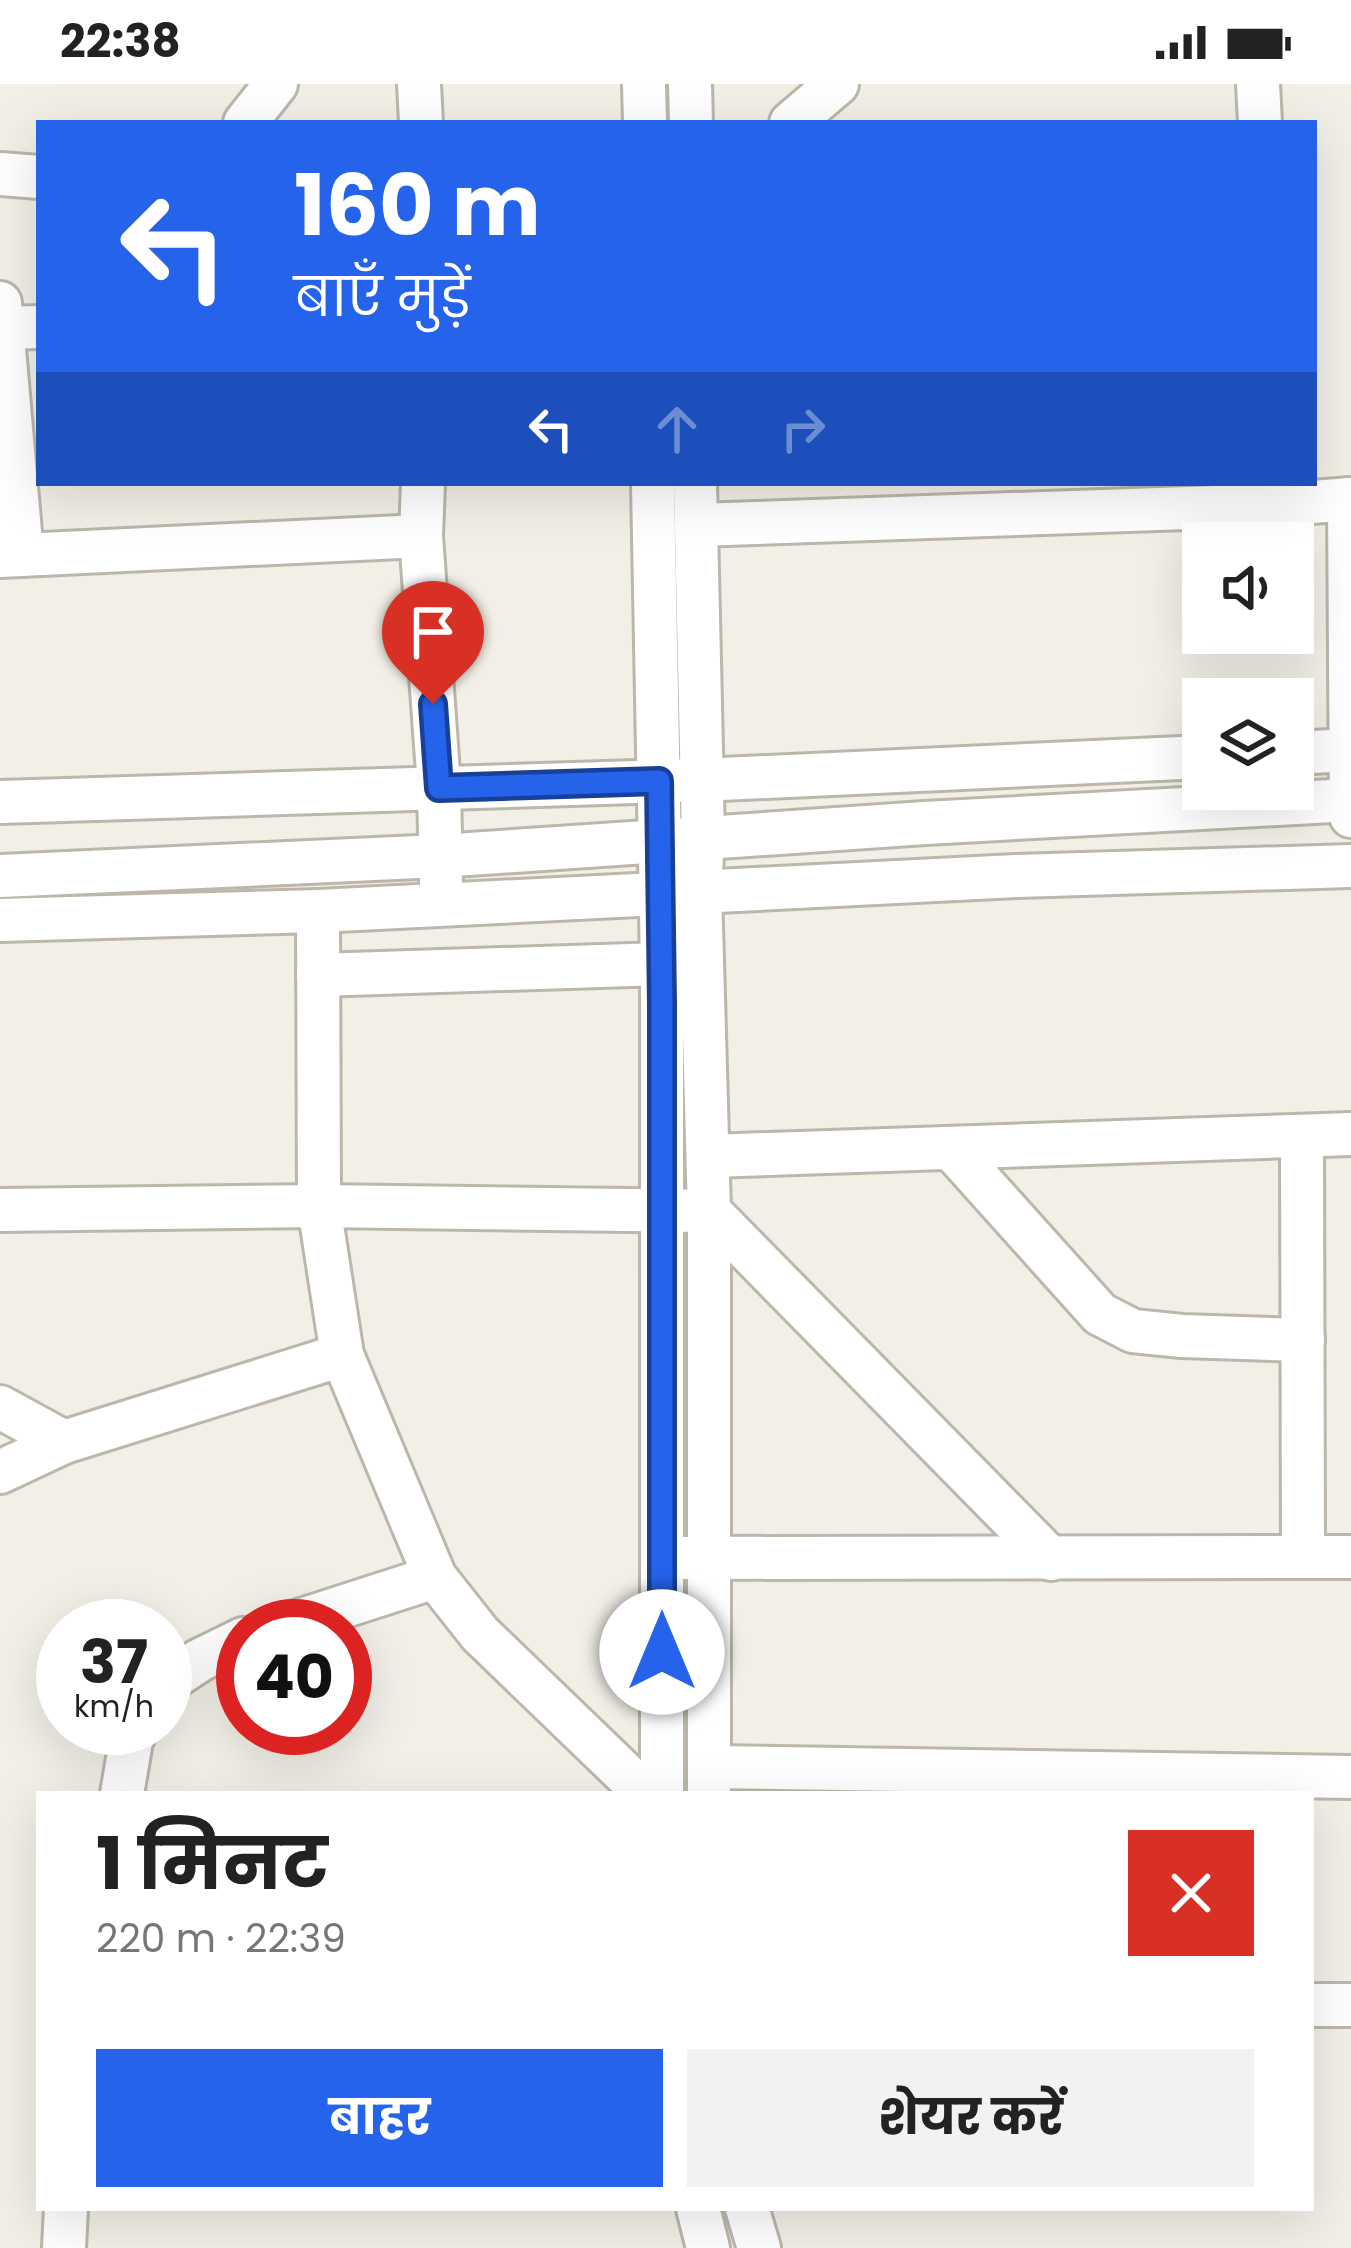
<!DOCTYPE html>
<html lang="hi">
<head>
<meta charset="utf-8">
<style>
	:root { --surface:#fff; --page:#f2f2f2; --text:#222; --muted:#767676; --accent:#2563eb }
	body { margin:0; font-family:Poppins,"Noto Sans Devanagari",sans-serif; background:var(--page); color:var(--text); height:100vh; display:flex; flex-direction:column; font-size:45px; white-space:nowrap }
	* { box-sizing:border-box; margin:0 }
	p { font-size:39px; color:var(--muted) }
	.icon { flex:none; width:66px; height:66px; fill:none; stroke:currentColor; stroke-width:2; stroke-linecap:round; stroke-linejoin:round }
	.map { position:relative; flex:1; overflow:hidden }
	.details { position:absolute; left:36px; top:1707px; width:1278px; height:420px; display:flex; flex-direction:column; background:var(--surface); border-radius:0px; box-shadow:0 12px 48px #0002 }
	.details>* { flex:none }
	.hud { position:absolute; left:36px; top:36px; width:1281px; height:366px; border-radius:0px; box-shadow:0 12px 48px #0002; background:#2563eb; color:#fff; overflow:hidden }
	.buttons { position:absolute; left:1182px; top:438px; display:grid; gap:24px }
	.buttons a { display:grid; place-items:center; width:132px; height:132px; border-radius:0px; background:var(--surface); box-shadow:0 12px 48px #0002; font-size:60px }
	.speed { position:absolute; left:36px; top:1515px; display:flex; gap:24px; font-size:60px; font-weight:700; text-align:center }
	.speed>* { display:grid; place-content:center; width:156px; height:156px; border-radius:50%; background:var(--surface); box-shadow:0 12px 48px #0002; line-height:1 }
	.speed small { font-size:30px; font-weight:400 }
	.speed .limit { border:18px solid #d22; background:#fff; color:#111 }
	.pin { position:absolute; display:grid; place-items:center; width:102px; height:102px; color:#fff; margin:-123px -51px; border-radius:50% 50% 50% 0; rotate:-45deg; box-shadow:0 0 12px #0007 }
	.pin .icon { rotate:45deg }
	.me { position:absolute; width:132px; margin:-66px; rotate:0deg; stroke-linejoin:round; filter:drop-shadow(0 0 9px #0008) }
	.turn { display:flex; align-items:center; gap:42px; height:252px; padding:0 60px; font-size:54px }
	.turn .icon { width:156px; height:156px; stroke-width:2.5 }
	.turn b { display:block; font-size:84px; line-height:102px }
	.lanes { display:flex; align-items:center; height:114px; padding:0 60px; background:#0003; justify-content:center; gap:60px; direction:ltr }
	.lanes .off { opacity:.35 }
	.round { display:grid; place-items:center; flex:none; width:126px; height:126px; border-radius:0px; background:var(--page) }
	.summary { display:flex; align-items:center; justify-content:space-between; height:204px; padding:0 60px }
	h1 { font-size:72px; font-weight:700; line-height:90px }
	.primary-button { display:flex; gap:24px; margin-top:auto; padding:24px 60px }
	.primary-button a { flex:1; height:138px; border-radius:0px; background:var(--accent); color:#fff; font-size:48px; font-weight:700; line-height:138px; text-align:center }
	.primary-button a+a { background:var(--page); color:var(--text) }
	.status { display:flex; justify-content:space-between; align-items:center; height:84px; padding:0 60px; background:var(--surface); direction:ltr }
	.status svg { height:33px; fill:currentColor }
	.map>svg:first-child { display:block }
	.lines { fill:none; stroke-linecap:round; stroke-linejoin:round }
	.minor-casing { stroke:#bcb7aa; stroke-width:48 }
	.minor { stroke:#fff; stroke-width:42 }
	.route-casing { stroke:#184099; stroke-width:30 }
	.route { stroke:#2563eb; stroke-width:21 }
</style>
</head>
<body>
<div class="status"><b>22:38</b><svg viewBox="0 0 49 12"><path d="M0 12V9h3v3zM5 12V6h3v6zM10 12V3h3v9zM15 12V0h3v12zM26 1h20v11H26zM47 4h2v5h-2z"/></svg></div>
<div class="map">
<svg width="1351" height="2164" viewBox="0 0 1351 2164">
	<rect width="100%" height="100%" fill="#f1efe6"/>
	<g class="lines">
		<g class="minor-casing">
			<g id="minor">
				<path d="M 419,0 L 421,39"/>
				<path d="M 644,0 L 645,39"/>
				<path d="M 690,0 L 691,39"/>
				<path d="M 1258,0 L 1260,39"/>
				<path d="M 245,39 L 276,0"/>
				<path d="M 791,39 L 837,0"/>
				<path d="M 0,90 L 39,93"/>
				<path d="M 0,219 L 22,471"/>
				<path d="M 2,244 L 39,243"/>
				<path d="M 423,399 L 421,452 L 439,703 L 441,799"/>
				<path d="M 653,399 L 662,880 L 662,1710"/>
				<path d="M 695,399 L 703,753 L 700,806 L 709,1127 L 709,1710"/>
				<path d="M 1349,415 L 1351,732"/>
				<path d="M 696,441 L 1275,421 L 1351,415"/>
				<path d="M 0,472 L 421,452"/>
				<path d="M 1293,669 L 1351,666"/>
				<path d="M 0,718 L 700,696 L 1203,673"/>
				<path d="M 0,792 L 440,772 L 925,739 L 1351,716"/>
				<path d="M 318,827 L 319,1122 L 342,1271 L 435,1493 L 480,1550 L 646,1710"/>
				<path d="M 0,836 L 318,827 L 1016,792 L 1351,782"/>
				<path d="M 318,891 L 662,880"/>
				<path d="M 1302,1052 L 1303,1473"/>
				<path d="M 951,1064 L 1100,1230 L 1133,1247 L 1182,1252 L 1303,1256"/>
				<path d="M 709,1072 L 1351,1050"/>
				<path d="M 0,1126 L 319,1122 L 709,1127 L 1051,1475"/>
				<path d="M 0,1323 L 64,1358"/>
				<path d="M 0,1388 L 64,1358 L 342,1271"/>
				<path d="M 680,1474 L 1351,1473"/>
				<path d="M 283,1542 L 435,1493"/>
				<path d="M 165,1599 L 200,1576 L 243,1555"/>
				<path d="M 709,1683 L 1351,1693"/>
				<path d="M 122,1710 L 131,1657 L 137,1644"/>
				<path d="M 1311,1921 L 1351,1921"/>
				<path d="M 698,2124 L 708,2164"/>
				<path d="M 747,2124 L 759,2164"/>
				<path d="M 64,2164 L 66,2124"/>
			</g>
		</g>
		<use href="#minor" class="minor"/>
	</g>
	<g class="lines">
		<g class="route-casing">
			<path id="route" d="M 433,620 L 439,704 L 659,697 L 662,921 L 662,1568"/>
		</g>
		<use href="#route" class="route"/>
	</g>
</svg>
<div class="buttons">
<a><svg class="icon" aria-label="sound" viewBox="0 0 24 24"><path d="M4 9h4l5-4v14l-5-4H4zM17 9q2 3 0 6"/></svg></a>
<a><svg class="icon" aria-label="layers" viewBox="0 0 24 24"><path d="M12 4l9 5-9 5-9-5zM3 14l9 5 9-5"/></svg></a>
</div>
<div class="speed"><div>37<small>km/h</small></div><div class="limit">40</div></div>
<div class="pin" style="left:433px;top:620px;background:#d93025"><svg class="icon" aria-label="arrive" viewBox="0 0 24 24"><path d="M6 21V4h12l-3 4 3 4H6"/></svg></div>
<svg class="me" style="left:662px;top:1568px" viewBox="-20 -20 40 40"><circle r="19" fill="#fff"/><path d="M0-13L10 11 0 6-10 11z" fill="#2563eb"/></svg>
<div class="hud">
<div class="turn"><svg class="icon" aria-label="left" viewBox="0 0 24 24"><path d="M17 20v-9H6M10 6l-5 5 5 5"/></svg><div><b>160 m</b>बाएँ मुड़ें</div></div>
<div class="lanes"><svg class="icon" aria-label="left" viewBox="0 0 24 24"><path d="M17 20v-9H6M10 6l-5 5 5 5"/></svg><svg class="icon off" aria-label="ahead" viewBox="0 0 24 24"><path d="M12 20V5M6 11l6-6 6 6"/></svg><svg class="icon off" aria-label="right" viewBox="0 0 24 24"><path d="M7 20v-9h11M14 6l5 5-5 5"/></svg></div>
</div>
<section class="details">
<div class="summary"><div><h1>1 मिनट</h1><p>220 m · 22:39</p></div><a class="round" style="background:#d93025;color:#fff"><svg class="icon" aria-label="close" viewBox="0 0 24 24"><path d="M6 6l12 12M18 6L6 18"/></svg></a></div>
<div class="primary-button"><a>बाहर</a><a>शेयर करें</a></div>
</section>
</div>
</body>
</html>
